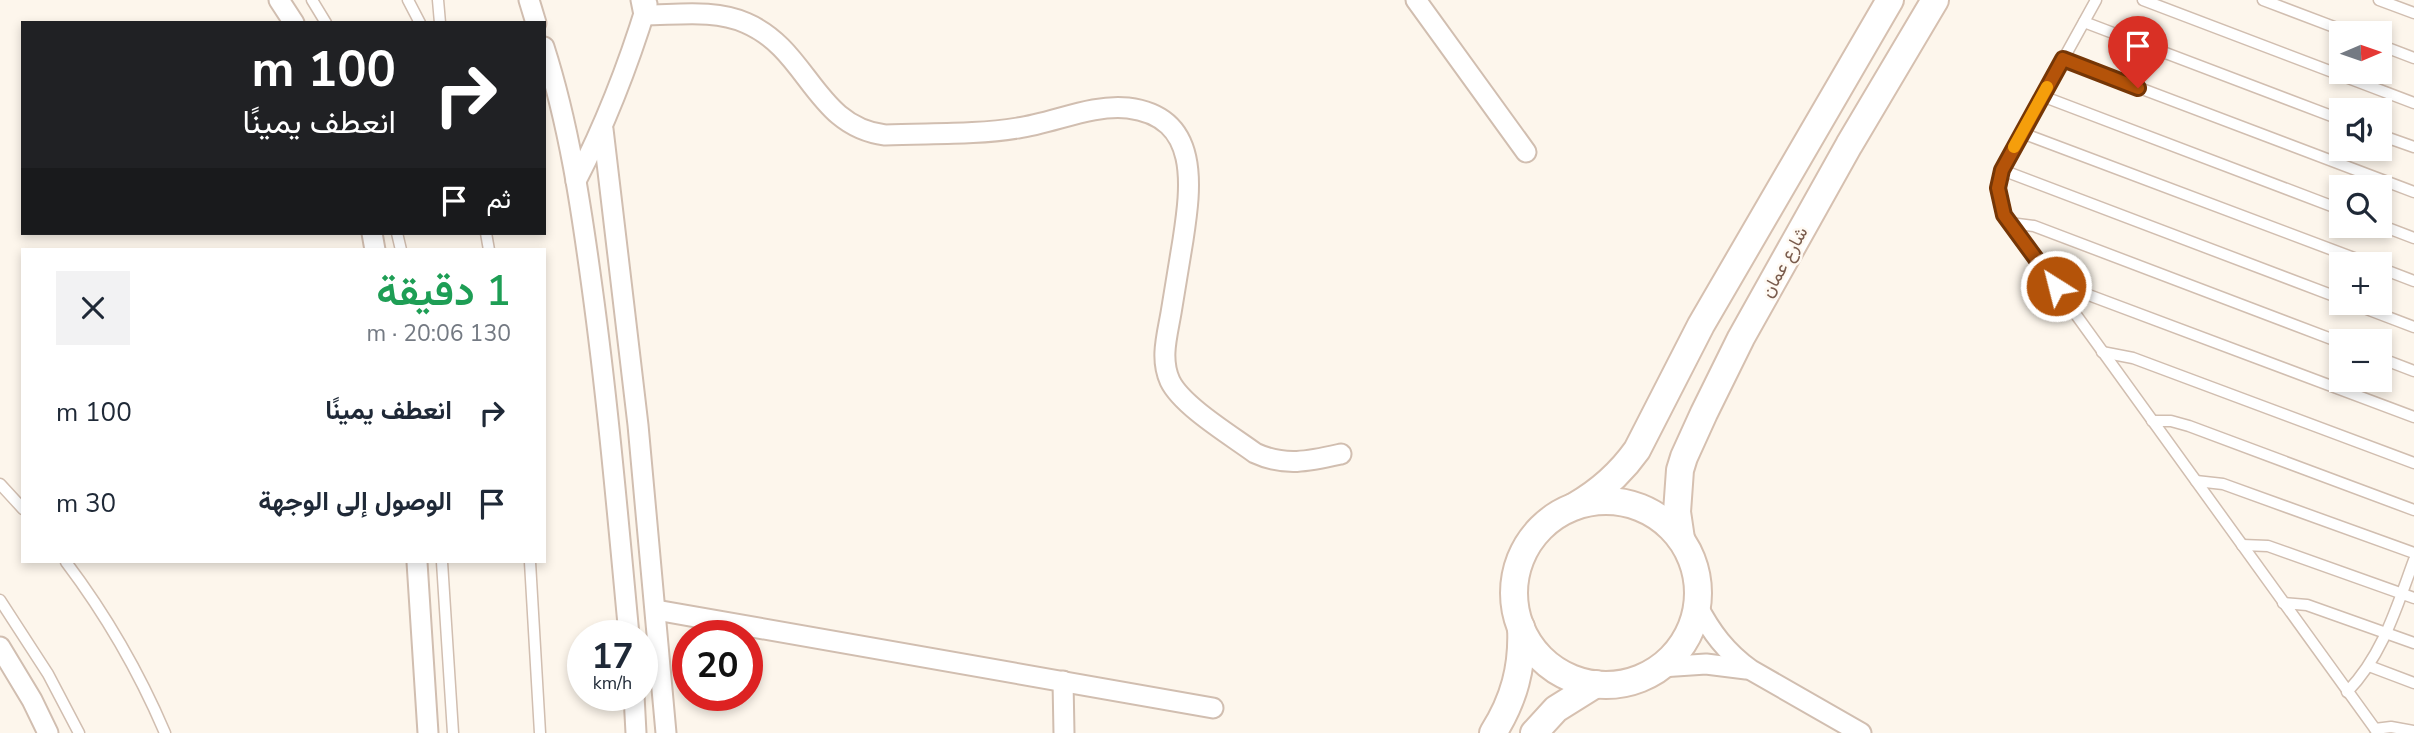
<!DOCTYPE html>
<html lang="ar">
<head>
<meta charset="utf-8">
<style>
	:root { --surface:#fff; --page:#f2f2f3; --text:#1f2937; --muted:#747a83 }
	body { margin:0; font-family:"Nunito Sans",Vazirmatn,sans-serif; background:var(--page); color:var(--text); direction:rtl; height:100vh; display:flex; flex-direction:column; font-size:26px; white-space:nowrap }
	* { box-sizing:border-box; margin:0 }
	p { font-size:23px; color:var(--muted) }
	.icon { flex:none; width:38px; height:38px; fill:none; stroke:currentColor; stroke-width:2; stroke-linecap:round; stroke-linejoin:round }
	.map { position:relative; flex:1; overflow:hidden; direction:ltr }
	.sheet { position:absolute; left:21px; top:248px; width:525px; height:315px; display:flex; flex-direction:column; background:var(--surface); border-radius:0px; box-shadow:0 4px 10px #0003; direction:rtl }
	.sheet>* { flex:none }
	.guide { position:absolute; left:21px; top:21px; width:525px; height:214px; border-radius:0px; box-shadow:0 4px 10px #0003; direction:rtl; background:#202124; color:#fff; overflow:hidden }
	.needle { width:46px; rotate:88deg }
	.buttons { position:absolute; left:2329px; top:21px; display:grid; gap:14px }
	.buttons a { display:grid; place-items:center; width:63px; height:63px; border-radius:0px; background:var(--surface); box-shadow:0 4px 10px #0003; font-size:35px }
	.speed { position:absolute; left:567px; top:620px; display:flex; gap:14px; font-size:35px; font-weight:700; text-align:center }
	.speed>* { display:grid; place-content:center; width:91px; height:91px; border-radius:50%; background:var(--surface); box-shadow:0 4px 10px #0003; line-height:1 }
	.speed small { font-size:18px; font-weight:400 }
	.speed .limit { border:10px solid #d22; background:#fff; color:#111 }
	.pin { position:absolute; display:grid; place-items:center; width:60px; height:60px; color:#fff; margin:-72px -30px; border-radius:50% 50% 50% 0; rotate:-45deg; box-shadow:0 0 7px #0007 }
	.pin .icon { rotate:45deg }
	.me { position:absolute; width:77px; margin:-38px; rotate:324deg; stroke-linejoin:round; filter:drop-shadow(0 0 5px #0008) }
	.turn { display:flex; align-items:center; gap:24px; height:147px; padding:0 35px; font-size:32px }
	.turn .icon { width:91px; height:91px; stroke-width:2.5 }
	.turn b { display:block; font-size:49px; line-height:60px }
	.then { display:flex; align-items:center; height:66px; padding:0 35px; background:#0003; gap:14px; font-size:26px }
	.round { display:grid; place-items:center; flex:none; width:74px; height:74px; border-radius:0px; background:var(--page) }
	.head { display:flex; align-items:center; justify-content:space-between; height:119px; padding:0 35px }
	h1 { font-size:42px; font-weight:600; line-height:52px; color:#1e9e55 }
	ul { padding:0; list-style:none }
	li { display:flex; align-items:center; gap:21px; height:91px; padding:0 35px }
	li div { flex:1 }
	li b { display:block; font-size:26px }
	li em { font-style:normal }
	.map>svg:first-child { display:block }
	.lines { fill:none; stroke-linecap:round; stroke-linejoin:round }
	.lane-casing { stroke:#d1beb0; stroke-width:13 }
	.street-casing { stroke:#d1beb0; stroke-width:23 }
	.secondary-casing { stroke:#d6c0b0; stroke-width:30 }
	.lane { stroke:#fff; stroke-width:10 }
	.street { stroke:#fff; stroke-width:19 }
	.secondary { stroke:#fff; stroke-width:26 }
	.route-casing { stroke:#753606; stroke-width:18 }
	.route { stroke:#b45309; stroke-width:12 }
	.slow { stroke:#f59e0b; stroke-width:12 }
	.labels { text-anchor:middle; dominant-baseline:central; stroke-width:5; stroke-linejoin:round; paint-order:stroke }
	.street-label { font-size:18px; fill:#7a5c4d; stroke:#fffaf3 }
</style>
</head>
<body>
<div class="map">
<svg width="2414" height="733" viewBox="0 0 2414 733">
	<rect width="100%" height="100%" fill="#fdf6ec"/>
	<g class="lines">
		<g class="lane-casing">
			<g id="lane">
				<path d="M 312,0 L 326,23"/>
				<path d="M 408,0 L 420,23"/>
				<path d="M 438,0 L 440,23"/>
				<path d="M 2096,0 L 2002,170 C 1996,186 1997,199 2004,215 L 2378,733"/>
				<path d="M 2143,0 L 2414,103"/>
				<path d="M 2263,0 L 2350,33"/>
				<path d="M 2379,0 L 2414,13"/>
				<path d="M 2084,22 L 2342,120"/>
				<path d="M 2380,45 L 2414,58"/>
				<path d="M 2063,59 L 2414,192"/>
				<path d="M 2042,96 L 2342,210"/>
				<path d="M 2022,133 L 2370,264"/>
				<path d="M 2380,135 L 2414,147"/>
				<path d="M 2002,170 L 2342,299"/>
				<path d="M 2010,223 L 2034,226 L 2342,343"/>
				<path d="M 2380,225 L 2414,238"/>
				<path d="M 397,233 L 401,250"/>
				<path d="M 486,233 L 489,250"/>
				<path d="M 2380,268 L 2414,281"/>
				<path d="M 2056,287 L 2086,294 L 2414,417"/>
				<path d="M 2351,303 L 2414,327"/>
				<path d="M 2102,352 L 2133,358 L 2414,463"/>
				<path d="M 2380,358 L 2414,371"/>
				<path d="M 2152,421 L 2171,421 L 2189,426 L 2414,510"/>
				<path d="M 2196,481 L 2223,484 L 2414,553"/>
				<path d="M 0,484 L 23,509"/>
				<path d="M 2242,545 L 2268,546 L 2414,598"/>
				<path d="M 66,562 C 106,615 139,672 165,733"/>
				<path d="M 442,562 L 453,733"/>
				<path d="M 530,562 L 540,733"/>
				<path d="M 0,600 L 48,674 L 79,733"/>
				<path d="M 2283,603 L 2307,605 L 2414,643"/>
				<path d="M 2369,666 L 2414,683"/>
				<path d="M 2347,692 C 2383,655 2397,606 2414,560"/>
				<path d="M 2375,729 L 2391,727 L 2414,731"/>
			</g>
		</g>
		<g class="street-casing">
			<g id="street">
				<path d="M 279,0 L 294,23"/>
				<path d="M 529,0 L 536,23"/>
				<path d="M 641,0 L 644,15 C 677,15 715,9 746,23 C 809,50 814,126 885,135 C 929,133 975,135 1018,128 C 1054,123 1092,104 1128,108 C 1201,117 1191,187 1183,240 C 1179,264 1175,289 1171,313 C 1167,336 1160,359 1170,381 C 1182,406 1232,436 1255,453 C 1285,467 1310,461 1341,454"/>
				<path d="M 1416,0 L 1526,152"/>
				<path d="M 544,47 C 569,125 581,206 592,287 C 608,403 618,519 629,635"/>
				<path d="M 603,129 L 638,425 L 666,733"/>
				<path d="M 576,181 C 606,123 628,66 647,4"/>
				<path d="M 372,233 L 375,250"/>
				<path d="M 417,562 L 428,733"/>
				<path d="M 1697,605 C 1711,632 1726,652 1751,670 L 1861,733"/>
				<path d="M 656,610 L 1213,708"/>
				<path d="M 0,647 L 32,700 L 48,733"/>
				<path d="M 1661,667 L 1706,664 L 1746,669"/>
				<path d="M 1063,681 L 1064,733"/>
				<path d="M 634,695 L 636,733"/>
			</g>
		</g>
		<g class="secondary-casing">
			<g id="secondary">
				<circle cx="1606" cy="593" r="92"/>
				<path d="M 1575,506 C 1601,491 1620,474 1637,450 L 1701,325 L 1890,0"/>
				<path d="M 1681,539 L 1677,512 L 1680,470 L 1684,457 L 1704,413 L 1741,338 L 1849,145 L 1935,0"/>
				<path d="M 1493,733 C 1514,700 1523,667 1521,627"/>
				<path d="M 1534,733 L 1556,709 L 1596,684"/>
			</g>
		</g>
		<use href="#lane" class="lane"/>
		<use href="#street" class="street"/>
		<use href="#secondary" class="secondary"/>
	</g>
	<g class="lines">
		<g class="route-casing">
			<path id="route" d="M 2056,286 L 2004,215 L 1998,188 L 2002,170 L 2063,59 L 2138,88"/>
		</g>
		<use href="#route" class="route"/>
		<path class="slow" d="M 2014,147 L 2047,87"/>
	</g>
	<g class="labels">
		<g class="street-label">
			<text transform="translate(1784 262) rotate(-61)">شارع عمان</text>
		</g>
	</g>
</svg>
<div class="buttons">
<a><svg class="needle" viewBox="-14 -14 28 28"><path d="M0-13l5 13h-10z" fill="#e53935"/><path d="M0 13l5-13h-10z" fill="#747a83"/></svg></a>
<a><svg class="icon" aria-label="sound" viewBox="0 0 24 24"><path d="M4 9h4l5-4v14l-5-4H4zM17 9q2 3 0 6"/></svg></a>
<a><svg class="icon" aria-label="search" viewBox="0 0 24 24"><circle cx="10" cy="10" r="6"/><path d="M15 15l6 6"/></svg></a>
<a>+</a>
<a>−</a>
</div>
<div class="speed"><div>17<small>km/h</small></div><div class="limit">20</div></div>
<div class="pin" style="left:2138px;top:88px;background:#d93025"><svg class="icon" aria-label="arrive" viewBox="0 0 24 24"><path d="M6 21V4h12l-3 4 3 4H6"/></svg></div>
<svg class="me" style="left:2056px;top:286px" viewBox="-20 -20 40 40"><circle r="17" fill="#b45309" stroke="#fff" stroke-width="3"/><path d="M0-11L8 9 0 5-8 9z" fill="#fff"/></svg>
<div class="guide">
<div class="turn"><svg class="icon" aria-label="right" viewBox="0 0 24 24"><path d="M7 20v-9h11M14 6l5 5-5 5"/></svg><div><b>100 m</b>انعطف يمينًا</div></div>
<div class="then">ثم<svg class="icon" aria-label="arrive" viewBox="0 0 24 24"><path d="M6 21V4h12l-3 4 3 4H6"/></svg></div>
</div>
<section class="sheet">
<div class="head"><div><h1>1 دقيقة</h1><p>130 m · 20:06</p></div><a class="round"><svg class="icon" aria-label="close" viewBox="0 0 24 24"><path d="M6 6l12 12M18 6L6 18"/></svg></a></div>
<ul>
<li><svg class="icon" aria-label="right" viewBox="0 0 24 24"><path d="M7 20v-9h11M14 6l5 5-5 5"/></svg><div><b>انعطف يمينًا</b></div><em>100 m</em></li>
<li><svg class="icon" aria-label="arrive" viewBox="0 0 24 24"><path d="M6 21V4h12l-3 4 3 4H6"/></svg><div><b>الوصول إلى الوجهة</b></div><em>30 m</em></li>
</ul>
</section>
</div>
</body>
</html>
